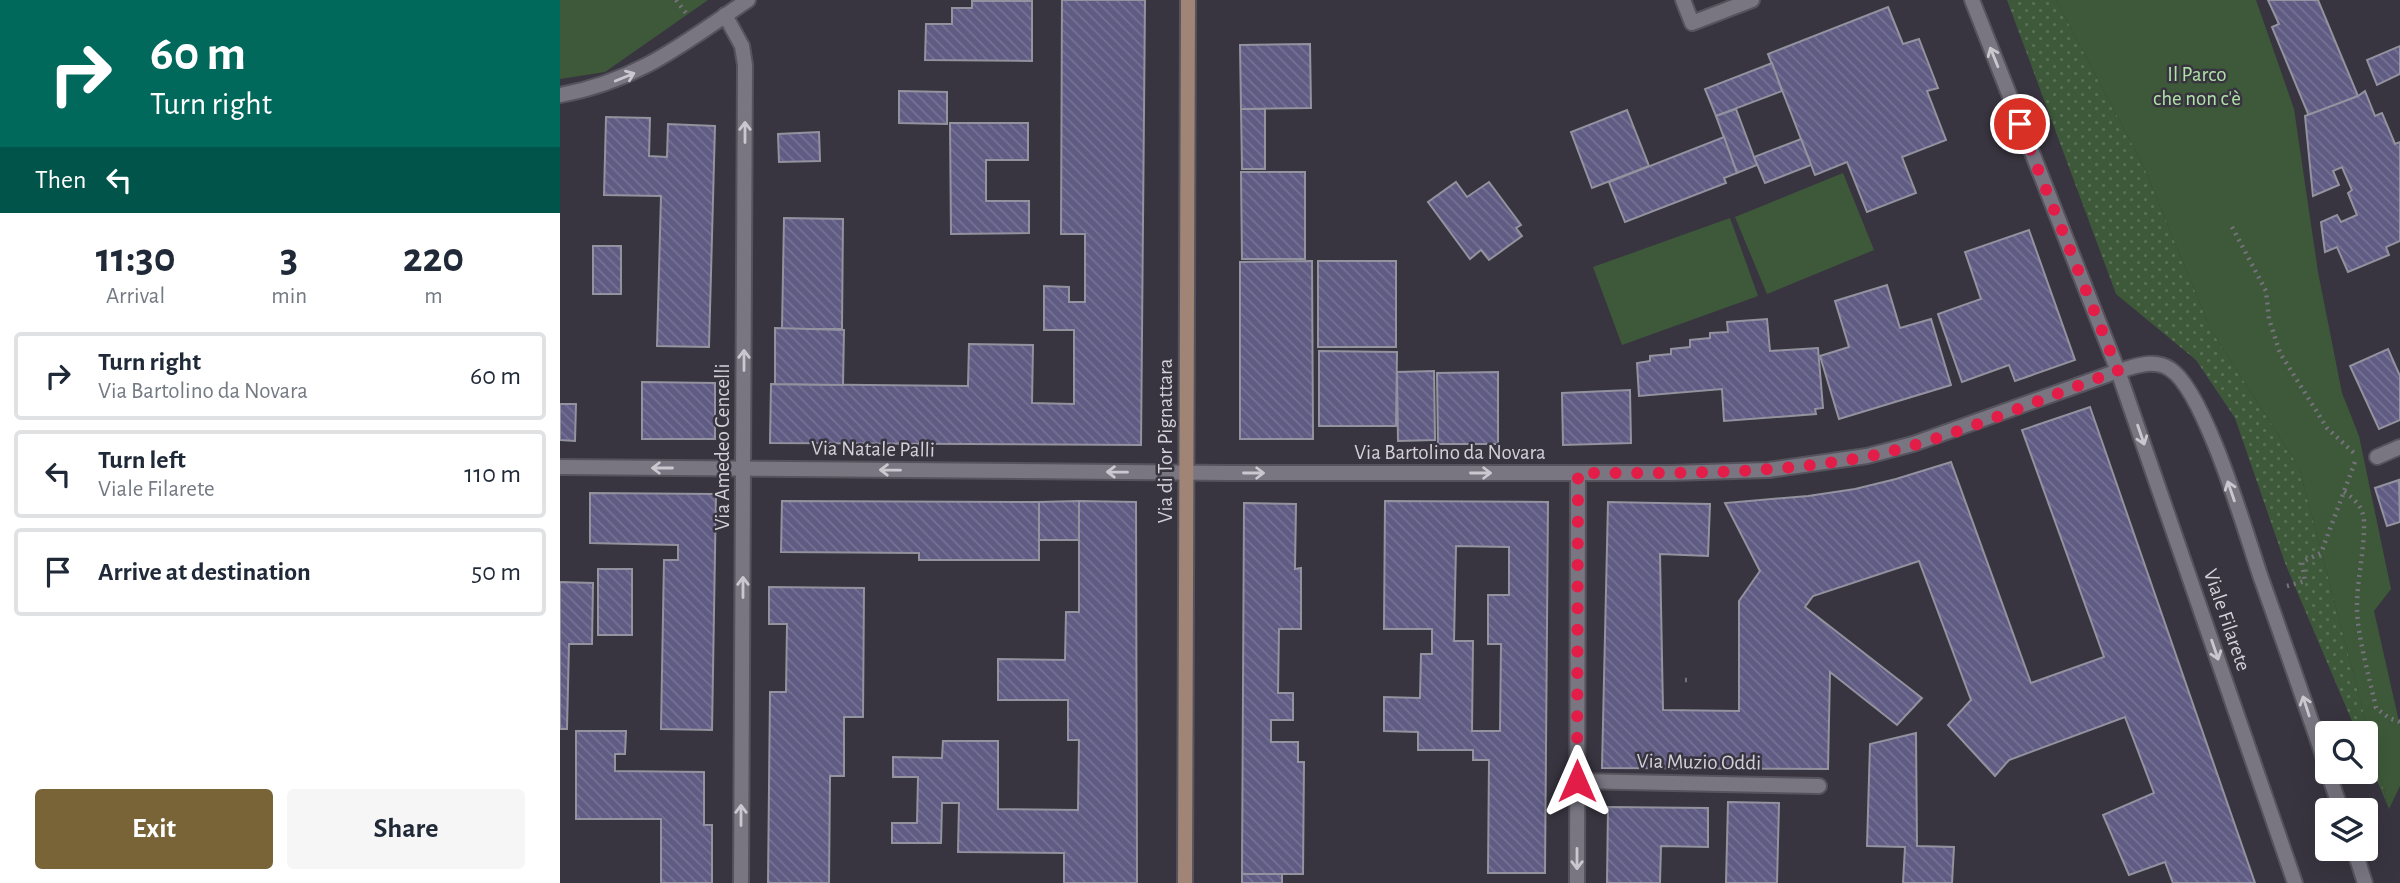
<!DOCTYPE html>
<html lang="en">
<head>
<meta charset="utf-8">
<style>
	:root { --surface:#fff; --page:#f6f6f7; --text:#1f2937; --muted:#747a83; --line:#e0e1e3; --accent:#796437 }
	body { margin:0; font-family:"Alegreya Sans",sans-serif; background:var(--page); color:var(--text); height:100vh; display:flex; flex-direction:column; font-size:26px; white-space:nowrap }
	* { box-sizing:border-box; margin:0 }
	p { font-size:23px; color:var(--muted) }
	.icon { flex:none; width:38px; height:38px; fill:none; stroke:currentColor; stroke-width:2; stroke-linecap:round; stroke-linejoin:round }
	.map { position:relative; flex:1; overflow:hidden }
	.side { display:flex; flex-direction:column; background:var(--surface); width:560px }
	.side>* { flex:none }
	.top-card { background:#00695c; color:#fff; overflow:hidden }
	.controls { position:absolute; left:1755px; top:721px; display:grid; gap:14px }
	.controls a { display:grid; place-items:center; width:63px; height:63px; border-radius:7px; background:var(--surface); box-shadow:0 7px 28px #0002; font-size:35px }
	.pin { position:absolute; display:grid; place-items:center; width:60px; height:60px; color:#fff; margin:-30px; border:4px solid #fff; border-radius:50%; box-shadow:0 2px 7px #0007 }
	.me { position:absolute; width:77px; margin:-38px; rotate:0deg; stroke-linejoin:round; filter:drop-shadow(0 0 5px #0008) }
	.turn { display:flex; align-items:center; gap:24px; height:147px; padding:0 35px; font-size:32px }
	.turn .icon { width:91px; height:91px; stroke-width:2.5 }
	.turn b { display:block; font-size:49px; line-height:60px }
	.then { display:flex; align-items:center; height:66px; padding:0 35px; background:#0003; gap:14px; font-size:26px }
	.eta { display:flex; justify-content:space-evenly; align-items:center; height:119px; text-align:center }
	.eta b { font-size:42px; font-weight:600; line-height:49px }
	.button { display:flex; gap:14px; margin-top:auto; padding:14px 35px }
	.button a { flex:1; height:80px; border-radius:7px; background:var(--accent); color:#fff; font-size:28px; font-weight:600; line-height:80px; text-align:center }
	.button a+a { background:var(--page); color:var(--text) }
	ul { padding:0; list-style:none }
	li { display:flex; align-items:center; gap:21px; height:88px; margin:0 14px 10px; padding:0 21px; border:4px solid var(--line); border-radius:7px }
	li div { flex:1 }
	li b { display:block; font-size:26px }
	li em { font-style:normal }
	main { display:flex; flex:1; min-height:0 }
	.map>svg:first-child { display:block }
	.grass { fill:url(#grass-dots) }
	.park { fill:#3e593a }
	.building { fill:url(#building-back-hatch); stroke:#93929f; stroke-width:2; fill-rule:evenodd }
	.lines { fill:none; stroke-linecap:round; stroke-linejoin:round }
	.minor-casing { stroke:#55535b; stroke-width:18 }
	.secondary-casing { stroke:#55535b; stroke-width:18 }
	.path { stroke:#75727b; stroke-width:4.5; stroke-dasharray:2 5; stroke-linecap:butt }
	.minor { stroke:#797682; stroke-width:14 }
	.secondary { stroke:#a08476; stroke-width:14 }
	.oneway { stroke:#cac8cf }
	.route { stroke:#e11d48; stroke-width:12; stroke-dasharray:0 21.6 }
	.labels { text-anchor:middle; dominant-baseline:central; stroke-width:5; stroke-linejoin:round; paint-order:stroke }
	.park-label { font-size:21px; fill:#b0e2a8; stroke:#383540 }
	.street-label { font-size:21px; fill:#d3d1d8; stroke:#383540 }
</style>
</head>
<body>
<main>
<section class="side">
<div class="top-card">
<div class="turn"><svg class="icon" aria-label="right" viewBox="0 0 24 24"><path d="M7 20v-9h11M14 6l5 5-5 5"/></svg><div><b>60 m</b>Turn right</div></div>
<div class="then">Then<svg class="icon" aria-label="left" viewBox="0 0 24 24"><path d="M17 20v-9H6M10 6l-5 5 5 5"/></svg></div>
</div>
<div class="eta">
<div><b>11:30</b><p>Arrival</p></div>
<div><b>3</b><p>min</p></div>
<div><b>220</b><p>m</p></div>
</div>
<ul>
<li><svg class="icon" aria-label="right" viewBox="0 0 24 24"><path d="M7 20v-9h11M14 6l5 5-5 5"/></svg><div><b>Turn right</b><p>Via Bartolino da Novara</p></div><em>60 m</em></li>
<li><svg class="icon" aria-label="left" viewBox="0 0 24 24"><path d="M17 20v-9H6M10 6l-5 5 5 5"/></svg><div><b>Turn left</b><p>Viale Filarete</p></div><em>110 m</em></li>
<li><svg class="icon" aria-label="arrive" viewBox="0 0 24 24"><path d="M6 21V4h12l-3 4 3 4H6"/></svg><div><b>Arrive at destination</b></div><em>50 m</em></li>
</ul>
<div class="button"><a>Exit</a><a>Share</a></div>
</section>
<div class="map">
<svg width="1840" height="883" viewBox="0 0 1840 883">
	<defs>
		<pattern id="grass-dots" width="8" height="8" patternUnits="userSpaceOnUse" patternTransform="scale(1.75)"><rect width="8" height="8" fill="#3e593a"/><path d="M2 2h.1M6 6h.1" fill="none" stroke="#597056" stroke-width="1.8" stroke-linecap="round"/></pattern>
		<pattern id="building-back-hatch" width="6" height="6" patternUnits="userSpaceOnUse" patternTransform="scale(1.75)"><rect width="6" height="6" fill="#605b83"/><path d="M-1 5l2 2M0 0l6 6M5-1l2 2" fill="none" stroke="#767294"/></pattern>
	</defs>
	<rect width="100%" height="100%" fill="#383540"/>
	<path class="grass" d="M 1447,0 L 1496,0 L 1583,165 L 1651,330 L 1739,467 L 1829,809 L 1806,754 L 1806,733 L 1797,733 L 1725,563 L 1675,418 L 1636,360 L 1556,294 Z"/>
	<g class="park">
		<path d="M 0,0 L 148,0 L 45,72 L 0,79 Z"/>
		<path d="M 1496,0 L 1696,0 L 1734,109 L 1758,272 L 1782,393 L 1799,436 L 1831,589 L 1814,611 L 1840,726 L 1840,786 L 1829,809 L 1739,467 L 1651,330 L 1583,165 Z"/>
		<path d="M 1283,173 L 1314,250 L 1207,294 L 1175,217 Z"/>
		<path d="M 1170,218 L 1198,296 L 1062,345 L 1033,267 Z"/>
	</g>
	<g class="building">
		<path d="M 502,0 L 585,0 L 581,445 L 210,443 L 211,384 L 408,386 L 409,344 L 473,345 L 472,403 L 514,404 L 514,330 L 484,330 L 484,286 L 509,287 L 509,302 L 525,302 L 525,234 L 501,234 Z"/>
		<path d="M 1708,0 L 1758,0 L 1798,96 L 1749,116 L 1712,27 L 1719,24 Z"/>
		<path d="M 412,1 L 472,1 L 472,61 L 365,60 L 366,24 L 392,24 L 392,8 L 412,8 Z"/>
		<path d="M 1328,7 L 1343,44 L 1359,39 L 1378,88 L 1367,91 L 1386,140 L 1342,157 L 1356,193 L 1307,212 L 1287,162 L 1255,175 L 1208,54 Z"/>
		<path d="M 750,44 L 751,108 L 681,109 L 680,45 Z"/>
		<path d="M 1840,46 L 1840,74 L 1817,85 L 1807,60 Z"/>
		<path d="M 1212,63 L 1222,91 L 1156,116 L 1145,89 Z"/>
		<path d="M 339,91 L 387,92 L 387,124 L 339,123 Z"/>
		<path d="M 1805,91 L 1815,116 L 1822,113 L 1835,144 L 1840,142 L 1840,241 L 1826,247 L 1829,255 L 1788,272 L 1777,247 L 1765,252 L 1761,222 L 1777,215 L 1781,222 L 1797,215 L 1788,193 L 1792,190 L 1782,167 L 1773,171 L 1779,185 L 1753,196 L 1745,116 L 1798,96 Z"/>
		<path d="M 681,109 L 705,109 L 705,169 L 682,169 Z"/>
		<path d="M 1176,109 L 1197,165 L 1177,173 L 1156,116 Z"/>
		<path d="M 1067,110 L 1089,166 L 1032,188 L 1011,132 Z"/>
		<path d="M 46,117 L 90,118 L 89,156 L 107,157 L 108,124 L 155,126 L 149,347 L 97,346 L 101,196 L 44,195 Z"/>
		<path d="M 390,123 L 468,123 L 468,160 L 426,160 L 426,201 L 469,201 L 469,233 L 391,234 Z"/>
		<path d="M 259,132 L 260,161 L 219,162 L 218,134 Z"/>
		<path d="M 1164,137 L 1177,173 L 1164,178 L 1166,183 L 1065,222 L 1049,182 Z"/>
		<path d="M 1241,139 L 1251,165 L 1205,183 L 1194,157 Z"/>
		<path d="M 681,172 L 745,172 L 745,259 L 682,259 Z"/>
		<path d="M 896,182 L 907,197 L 929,182 L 961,225 L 956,228 L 962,236 L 929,260 L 921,250 L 910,259 L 868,202 Z"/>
		<path d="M 224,218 L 283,219 L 282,329 L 222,329 Z"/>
		<path d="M 1469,230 L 1515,360 L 1455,381 L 1449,365 L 1402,382 L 1378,314 L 1421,299 L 1405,252 Z"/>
		<rect x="33" y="246" width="28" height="48"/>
		<path d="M 752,261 L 753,439 L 680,439 L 680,262 Z"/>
		<rect x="758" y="261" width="78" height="86"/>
		<path d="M 1327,285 L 1340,328 L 1371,319 L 1391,385 L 1279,419 L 1260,356 L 1289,347 L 1275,301 Z"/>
		<path d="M 1207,319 L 1210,351 L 1258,348 L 1263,408 L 1255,409 L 1256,414 L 1164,421 L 1162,389 L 1079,396 L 1077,363 L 1090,361 L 1090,356 L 1111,354 L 1111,349 L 1130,347 L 1130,340 L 1150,338 L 1150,333 L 1168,332 L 1167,322 Z"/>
		<path d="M 215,328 L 284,330 L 283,385 L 215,384 Z"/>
		<path d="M 1828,349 L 1840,376 L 1840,420 L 1819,429 L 1790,366 Z"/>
		<path d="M 759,351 L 837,352 L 836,426 L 759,426 Z"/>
		<path d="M 874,371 L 875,440 L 838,441 L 837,372 Z"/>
		<path d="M 938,372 L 938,444 L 878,444 L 877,373 Z"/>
		<path d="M 82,382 L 155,383 L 155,439 L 82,439 Z"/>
		<path d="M 1070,390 L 1071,443 L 1003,445 L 1002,393 Z"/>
		<path d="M 0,404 L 16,404 L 15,441 L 0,440 Z"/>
		<path d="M 1530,407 L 1695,883 L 1613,883 L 1605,862 L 1569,875 L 1543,815 L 1594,793 L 1565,717 L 1449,760 L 1435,776 L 1388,725 L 1411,700 L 1359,561 L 1253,596 L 1245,607 L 1362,698 L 1337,725 L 1270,672 L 1268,769 L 1042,768 L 1048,502 L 1150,504 L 1148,556 L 1100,554 L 1103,710 L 1179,711 L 1179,601 L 1200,571 L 1165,503 L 1248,496 L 1295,489 L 1336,479 L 1391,462 L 1471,683 L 1544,657 L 1462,430 Z"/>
		<path d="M 1839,480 L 1840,522 L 1827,526 L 1815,488 Z"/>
		<path d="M 30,493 L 156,494 L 152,730 L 101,729 L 104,560 L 118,560 L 118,545 L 30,543 Z"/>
		<path d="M 222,501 L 479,502 L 479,560 L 359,560 L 359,553 L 221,552 Z"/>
		<path d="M 519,501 L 576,502 L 577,883 L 504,883 L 504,853 L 398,852 L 399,803 L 382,803 L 381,843 L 332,843 L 332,823 L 357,823 L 358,777 L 333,777 L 333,757 L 382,758 L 383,741 L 438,741 L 438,809 L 518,810 L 519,740 L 508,740 L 508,700 L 438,700 L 438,659 L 505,660 L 506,612 L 519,612 Z"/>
		<path d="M 519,501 L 519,540 L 479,540 L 479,502 Z"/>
		<path d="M 825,501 L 988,502 L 985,873 L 928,873 L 929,760 L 913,760 L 913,750 L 858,750 L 858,732 L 824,731 L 824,697 L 860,698 L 861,654 L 872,654 L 872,629 L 824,629 ZM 896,546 L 949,547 L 949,595 L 928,595 L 928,644 L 941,644 L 940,731 L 912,731 L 913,641 L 894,641 Z"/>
		<path d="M 684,503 L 736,504 L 735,569 L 741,568 L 741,629 L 719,629 L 718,693 L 733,693 L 733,720 L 711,720 L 711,742 L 738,742 L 738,762 L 744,762 L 743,874 L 682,874 Z"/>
		<rect x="38" y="569" width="34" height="66"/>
		<path d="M 0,582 L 33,583 L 32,644 L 9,644 L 7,729 L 0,729 Z"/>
		<path d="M 209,587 L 304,588 L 303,717 L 284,717 L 284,776 L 270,776 L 269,883 L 208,883 L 210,692 L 226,692 L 227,624 L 209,624 Z"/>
		<path d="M 16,731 L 66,731 L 65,754 L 55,754 L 55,771 L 144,772 L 144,825 L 152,825 L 152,883 L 101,883 L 101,819 L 16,819 Z"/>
		<path d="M 1356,733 L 1357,846 L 1394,847 L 1392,883 L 1343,883 L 1345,847 L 1307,846 L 1310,744 Z"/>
		<path d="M 1168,802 L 1219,803 L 1217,883 L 1166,883 Z"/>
		<path d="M 1048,807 L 1148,808 L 1148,847 L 1101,846 L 1100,883 L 1047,883 Z"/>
		<rect x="682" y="874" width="40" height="9"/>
	</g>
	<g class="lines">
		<g class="minor-casing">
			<g id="minor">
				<path d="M 1123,0 L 1132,23 L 1192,0"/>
				<path d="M 1412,0 L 1558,371 L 1735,883"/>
				<path d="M 165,15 L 182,46 L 185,65 L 181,883"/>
				<path d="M 0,95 C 78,81 124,43 188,0"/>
				<path d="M 1817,457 L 1840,447"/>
				<path d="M 0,467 L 670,473 L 1111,473 L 1208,470 L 1307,456 L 1353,444 L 1558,371 C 1574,367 1594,358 1610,369 C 1645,391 1686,534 1701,578 C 1724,642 1746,706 1768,770"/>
				<path d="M 1768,772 L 1781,810"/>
				<path d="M 1017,781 L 1259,786"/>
				<path d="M 1794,849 L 1805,883"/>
				<path d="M 1017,883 L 1018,473"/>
			</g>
		</g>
		<g class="secondary-casing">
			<path id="secondary" d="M 625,883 L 628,0"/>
		</g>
		<g class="path">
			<path d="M 116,0 L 126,13"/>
			<path d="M 1672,227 L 1706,291 L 1709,319 L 1720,353 L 1767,428 L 1795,454"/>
			<path d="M 1784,492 C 1795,499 1803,507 1804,521 C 1805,548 1797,579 1797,607 C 1797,636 1810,679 1816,708 L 1829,718 L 1840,722"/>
			<path d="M 1727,586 L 1745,581 L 1742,562 L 1761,553 L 1795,462"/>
			<path d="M 1125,680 L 1129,680"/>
		</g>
		<use href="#minor" class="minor"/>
		<use href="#secondary" class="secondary"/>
	</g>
	<defs><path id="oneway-shaft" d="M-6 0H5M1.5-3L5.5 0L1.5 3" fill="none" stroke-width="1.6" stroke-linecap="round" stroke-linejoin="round" transform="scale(1.75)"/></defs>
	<g class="oneway">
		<use href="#oneway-shaft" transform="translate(1434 57) rotate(-112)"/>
		<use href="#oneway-shaft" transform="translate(65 77) rotate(-22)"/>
		<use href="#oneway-shaft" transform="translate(185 132) rotate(-90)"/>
		<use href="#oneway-shaft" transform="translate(184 360) rotate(-90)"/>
		<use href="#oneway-shaft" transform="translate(1581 435) rotate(71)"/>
		<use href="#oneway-shaft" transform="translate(102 468) rotate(-180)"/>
		<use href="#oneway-shaft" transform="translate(330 470) rotate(-179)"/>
		<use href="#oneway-shaft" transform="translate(557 472) rotate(-179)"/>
		<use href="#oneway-shaft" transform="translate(694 473)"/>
		<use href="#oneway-shaft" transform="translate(921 473)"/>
		<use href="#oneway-shaft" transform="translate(1671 491) rotate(-109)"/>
		<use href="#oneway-shaft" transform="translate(183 587) rotate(-90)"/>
		<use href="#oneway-shaft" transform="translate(1655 650) rotate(71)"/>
		<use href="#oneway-shaft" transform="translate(1746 706) rotate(-108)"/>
		<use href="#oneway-shaft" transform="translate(181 815) rotate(-90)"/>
		<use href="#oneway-shaft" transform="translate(1017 859) rotate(90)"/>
	</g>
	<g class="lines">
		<path class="route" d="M 1017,781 L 1018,473 C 1114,473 1210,475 1305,457 C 1392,440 1475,400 1558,371 L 1460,124"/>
	</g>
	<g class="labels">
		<g class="park-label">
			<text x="1637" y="74">Il Parco<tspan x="1637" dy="24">che non c'è</tspan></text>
		</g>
		<g class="street-label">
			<text transform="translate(605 441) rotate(-90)">Via di Tor Pignattara</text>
			<text transform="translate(162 447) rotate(-90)">Via Amedeo Cencelli</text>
			<text transform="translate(313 449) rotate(1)">Via Natale Palli</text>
			<text x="890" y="452">Via Bartolino da Novara</text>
			<text transform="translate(1667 620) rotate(71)">Viale Filarete</text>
			<text transform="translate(1139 762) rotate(1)">Via Muzio Oddi</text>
		</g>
	</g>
</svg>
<div class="controls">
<a><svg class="icon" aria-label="search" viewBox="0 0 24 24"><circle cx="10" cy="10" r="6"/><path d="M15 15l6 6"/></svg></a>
<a><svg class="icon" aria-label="layers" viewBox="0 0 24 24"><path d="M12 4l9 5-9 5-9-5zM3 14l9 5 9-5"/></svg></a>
</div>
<div class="pin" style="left:1460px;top:124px;background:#d93025"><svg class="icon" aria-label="arrive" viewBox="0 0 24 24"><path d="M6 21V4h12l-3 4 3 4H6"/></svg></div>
<svg class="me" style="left:1017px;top:781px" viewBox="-20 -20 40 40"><path d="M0-17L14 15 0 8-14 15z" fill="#e11d48" stroke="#fff" stroke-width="4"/></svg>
</div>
</main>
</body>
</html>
